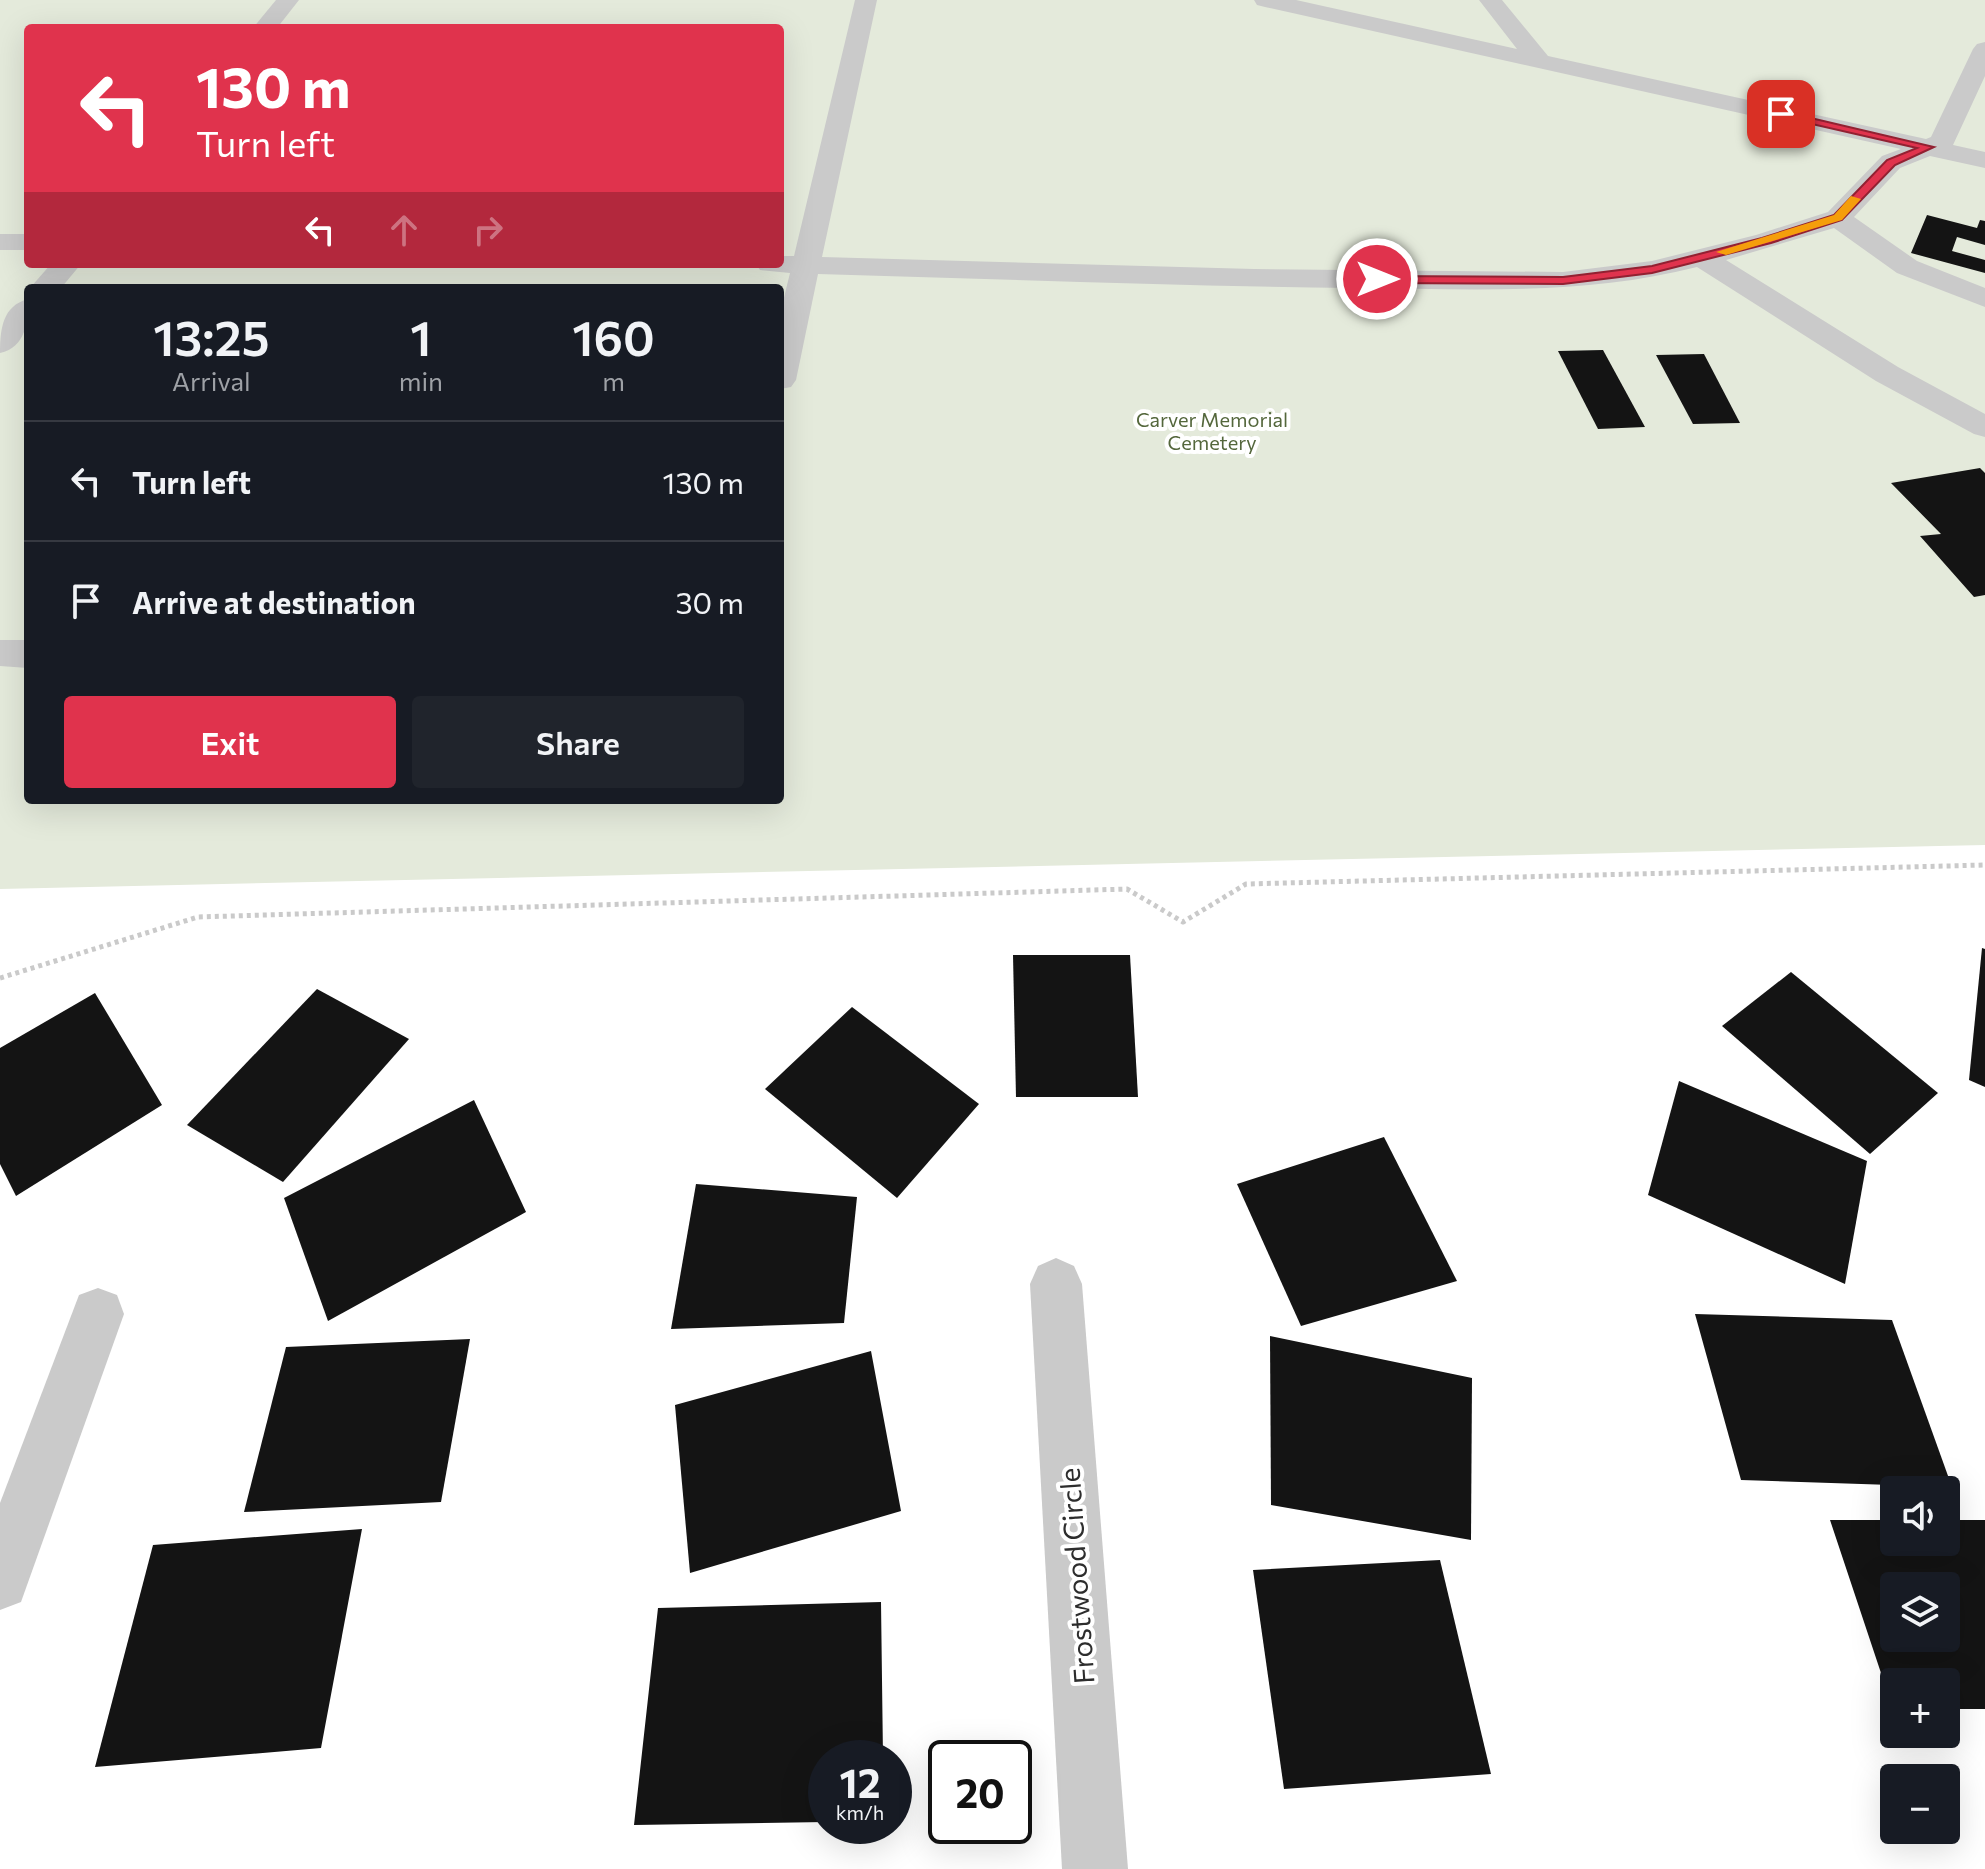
<!DOCTYPE html>
<html lang="en">
<head>
<meta charset="utf-8">
<style>
	:root { --surface:#171b24; --page:#20242c; --text:#f1f3f6; --muted:#9ea1a6; --line:#363941; --accent:#e0334d }
	body { margin:0; font-family:Commissioner,sans-serif; background:var(--page); color:var(--text); height:100vh; display:flex; flex-direction:column; font-size:30px; white-space:nowrap }
	* { box-sizing:border-box; margin:0 }
	p { font-size:26px; color:var(--muted) }
	.icon { flex:none; width:44px; height:44px; fill:none; stroke:currentColor; stroke-width:2; stroke-linecap:round; stroke-linejoin:round }
	.map { position:relative; flex:1; overflow:hidden }
	.panel { position:absolute; left:24px; top:284px; width:760px; height:520px; display:flex; flex-direction:column; background:var(--surface); border-radius:8px; box-shadow:0 8px 32px #0002 }
	.panel>* { flex:none }
	.banner { position:absolute; left:24px; top:24px; width:760px; height:244px; border-radius:8px; box-shadow:0 8px 32px #0002; background:#e0334d; color:#fff; overflow:hidden }
	.buttons { position:absolute; left:1880px; top:1476px; display:grid; gap:16px }
	.buttons a { display:grid; place-items:center; width:80px; height:80px; border-radius:8px; background:var(--surface); box-shadow:0 8px 32px #0002; font-size:40px }
	.speed { position:absolute; left:808px; top:1740px; display:flex; gap:16px; font-size:40px; font-weight:700; text-align:center }
	.speed>* { display:grid; place-content:center; width:104px; height:104px; border-radius:50%; background:var(--surface); box-shadow:0 8px 32px #0002; line-height:1 }
	.speed small { font-size:20px; font-weight:400 }
	.speed .limit { border:4px solid #111; border-radius:12px; background:#fff; color:#111 }
	.pin { position:absolute; display:grid; place-items:center; width:68px; height:68px; color:#fff; margin:-34px; border-radius:16px; box-shadow:0 4px 12px #0006 }
	.me { position:absolute; width:88px; margin:-44px; rotate:90deg; stroke-linejoin:round; filter:drop-shadow(0 0 6px #0008) }
	.turn { display:flex; align-items:center; gap:28px; height:168px; padding:0 40px; font-size:36px }
	.turn .icon { width:104px; height:104px; stroke-width:2.5 }
	.turn b { display:block; font-size:56px; line-height:68px }
	.lanes { display:flex; align-items:center; height:76px; padding:0 40px; background:#0003; justify-content:center; gap:40px; direction:ltr }
	.lanes .off { opacity:.35 }
	.eta { display:flex; justify-content:space-evenly; align-items:center; height:136px; text-align:center }
	.eta b { font-size:48px; font-weight:600; line-height:56px }
	.button { display:flex; gap:16px; margin-top:auto; padding:16px 40px }
	.button a { flex:1; height:92px; border-radius:8px; background:var(--accent); color:#fff; font-size:32px; font-weight:600; line-height:92px; text-align:center }
	.button a+a { background:var(--page); color:var(--text) }
	ul { padding:0; list-style:none }
	li { display:flex; align-items:center; gap:24px; height:120px; padding:0 40px; border-top:2px solid var(--line) }
	li div { flex:1 }
	li b { display:block; font-size:30px }
	li em { font-style:normal }
	.map>svg:first-child { display:block }
	.green { fill:#e4eadb; fill-rule:evenodd }
	.building { fill:#141414; fill-rule:evenodd }
	.lines { fill:none; stroke-linecap:round; stroke-linejoin:round }
	.path { stroke:#cacaca; stroke-width:5; stroke-dasharray:4 4; stroke-linecap:butt }
	.minor { fill:#cacaca; fill-rule:evenodd }
	.route { fill:#e0334d; stroke:#922132; stroke-width:2 }
	.slow { fill:#f59e0b }
	.labels { text-anchor:middle; dominant-baseline:central; stroke-width:8; stroke-linejoin:round; paint-order:stroke }
	.far-park-label { font-size:20px; fill:#54673c; stroke:#fff }
	.near-street-label { font-size:28px; fill:#2d2d2d; stroke:#fff }
</style>
</head>
<body>
<div class="map">
<svg width="1985" height="1869" viewBox="0 0 1985 1869">
	<rect width="100%" height="100%" fill="#fff"/>
	<path class="green" d="M 0,0 L 1985,0 L 1985,845 L 0,889 ZM 28,28 L 780,28 L 780,264 L 28,264 ZM 28,288 L 780,288 L 780,800 L 28,800 Z"/>
	<g class="building">
		<path d="M 1927,215 L 1977,228 L 1980,220 L 1985,221 L 1985,245 L 1957,237 L 1952,251 L 1985,260 L 1985,273 L 1911,253 Z"/>
		<path d="M 1603,350 L 1645,427 L 1598,429 L 1558,351 Z"/>
		<path d="M 1704,354 L 1740,423 L 1693,424 L 1656,355 Z"/>
		<path d="M 1980,468 L 1985,473 L 1985,595 L 1974,597 L 1920,536 L 1941,534 L 1891,483 Z"/>
		<path d="M 1982,948 L 1985,949 L 1985,1087 L 1969,1080 Z"/>
		<path d="M 1013,955 L 1130,955 L 1138,1097 L 1016,1097 Z"/>
		<path d="M 1791,972 L 1938,1093 L 1870,1154 L 1722,1026 Z"/>
		<path d="M 317,989 L 409,1039 L 283,1182 L 187,1125 Z"/>
		<path d="M 95,993 L 162,1105 L 16,1196 L 0,1164 L 0,1048 Z"/>
		<path d="M 852,1007 L 979,1104 L 897,1198 L 765,1089 Z"/>
		<path d="M 1679,1081 L 1867,1161 L 1845,1284 L 1648,1195 Z"/>
		<path d="M 474,1100 L 526,1212 L 328,1321 L 284,1198 Z"/>
		<path d="M 1384,1137 L 1457,1281 L 1301,1326 L 1237,1184 Z"/>
		<path d="M 696,1184 L 857,1197 L 844,1323 L 671,1329 Z"/>
		<path d="M 1695,1314 L 1892,1320 L 1952,1487 L 1741,1480 Z"/>
		<path d="M 1270,1336 L 1472,1378 L 1471,1540 L 1271,1505 Z"/>
		<path d="M 470,1339 L 441,1502 L 244,1512 L 286,1347 Z"/>
		<path d="M 871,1351 L 901,1511 L 690,1573 L 675,1405 Z"/>
		<path d="M 1830,1520 L 1894,1520 L 1894,1542 L 1946,1542 L 1946,1520 L 1985,1520 L 1985,1709 L 1946,1709 L 1946,1682 L 1894,1682 L 1893,1709 ZM 1894,1586 L 1946,1586 L 1946,1638 L 1894,1638 Z"/>
		<path d="M 362,1529 L 321,1748 L 95,1767 L 153,1545 Z"/>
		<path d="M 1440,1560 L 1491,1774 L 1284,1789 L 1253,1570 Z"/>
		<path d="M 881,1602 L 883,1758 L 826,1758 L 826,1822 L 634,1825 L 658,1608 Z"/>
	</g>
	<g class="lines">
		<path class="path" d="M 0,978 L 198,917 L 1127,889 L 1183,922 L 1246,884 L 1985,865"/>
		<g class="minor">
			<path d="M 276,0 L 299,0 L 277,28 L 253,28 Z"/>
			<path d="M 855,0 L 877,0 L 822,257 L 1254,269 L 1563,272 L 1652,261 L 1756,235 L 1828,212 L 1882,156 L 1901,149 L 1265,7 L 1257,5 L 1254,0 L 1296,0 L 1517,49 L 1479,0 L 1502,0 L 1548,56 L 1926,139 L 1931,137 L 1973,49 L 1977,44 L 1985,42 L 1985,76 L 1953,145 L 1985,152 L 1985,168 L 1930,156 L 1900,168 L 1854,217 L 1917,261 L 1985,288 L 1985,307 L 1897,273 L 1834,228 L 1726,260 L 1898,367 L 1985,414 L 1985,437 L 1974,434 L 1876,381 L 1697,267 C 1583,296 1470,289 1353,288 C 1175,286 997,279 818,274 L 796,380 L 791,387 L 780,389 L 780,314 L 790,273 L 760,270 L 756,264 L 780,264 L 780,256 L 794,256 Z"/>
			<rect x="0" y="234" width="28" height="16"/>
			<path d="M 51,264 L 81,264 L 61,288 L 30,288 Z"/>
			<path d="M 28,299 C 28,322 26,347 0,353 C 0,330 2,306 28,299 Z"/>
			<path d="M 0,640 L 28,640 L 28,668 L 0,666 Z"/>
			<path d="M 1056,1258 L 1074,1266 L 1082,1284 L 1128,1869 L 1062,1869 L 1030,1284 L 1038,1266 Z"/>
			<path d="M 98,1288 L 117,1295 L 124,1314 L 21,1602 L 0,1610 L 0,1503 L 79,1295 Z"/>
		</g>
	</g>
	<path class="route" d="M 1781,111 L 1934,147 L 1895,165 L 1842,220 L 1771,243 L 1652,273 L 1563,284 L 1377,283 L 1371,279 L 1377,276 L 1563,277 L 1652,266 L 1762,238 L 1834,215 L 1887,160 L 1917,148 L 1777,116 L 1776,114 Z"/>
	<path class="slow" d="M 1851,196 L 1861,199 L 1842,220 L 1726,255 L 1716,252 L 1834,215 Z"/>
	<g class="labels">
		<g class="far-park-label">
			<text x="1212" y="419">Carver Memorial<tspan x="1212" dy="23">Cemetery</tspan></text>
		</g>
		<g class="near-street-label">
			<text transform="translate(1076 1576) rotate(-94)">Frostwood Circle</text>
		</g>
	</g>
</svg>
<div class="buttons">
<a><svg class="icon" aria-label="sound" viewBox="0 0 24 24"><path d="M4 9h4l5-4v14l-5-4H4zM17 9q2 3 0 6"/></svg></a>
<a><svg class="icon" aria-label="layers" viewBox="0 0 24 24"><path d="M12 4l9 5-9 5-9-5zM3 14l9 5 9-5"/></svg></a>
<a>+</a>
<a>−</a>
</div>
<div class="speed"><div>12<small>km/h</small></div><div class="limit">20</div></div>
<div class="pin" style="left:1781px;top:114px;background:#d93025"><svg class="icon" aria-label="arrive" viewBox="0 0 24 24"><path d="M6 21V4h12l-3 4 3 4H6"/></svg></div>
<svg class="me" style="left:1377px;top:279px" viewBox="-20 -20 40 40"><circle r="17" fill="#e0334d" stroke="#fff" stroke-width="3"/><path d="M0-11L8 9 0 5-8 9z" fill="#fff"/></svg>
<div class="banner">
<div class="turn"><svg class="icon" aria-label="left" viewBox="0 0 24 24"><path d="M17 20v-9H6M10 6l-5 5 5 5"/></svg><div><b>130 m</b>Turn left</div></div>
<div class="lanes"><svg class="icon" aria-label="left" viewBox="0 0 24 24"><path d="M17 20v-9H6M10 6l-5 5 5 5"/></svg><svg class="icon off" aria-label="ahead" viewBox="0 0 24 24"><path d="M12 20V5M6 11l6-6 6 6"/></svg><svg class="icon off" aria-label="right" viewBox="0 0 24 24"><path d="M7 20v-9h11M14 6l5 5-5 5"/></svg></div>
</div>
<section class="panel">
<div class="eta">
<div><b>13:25</b><p>Arrival</p></div>
<div><b>1</b><p>min</p></div>
<div><b>160</b><p>m</p></div>
</div>
<ul>
<li><svg class="icon" aria-label="left" viewBox="0 0 24 24"><path d="M17 20v-9H6M10 6l-5 5 5 5"/></svg><div><b>Turn left</b></div><em>130 m</em></li>
<li><svg class="icon" aria-label="arrive" viewBox="0 0 24 24"><path d="M6 21V4h12l-3 4 3 4H6"/></svg><div><b>Arrive at destination</b></div><em>30 m</em></li>
</ul>
<div class="button"><a>Exit</a><a>Share</a></div>
</section>
</div>
</body>
</html>
